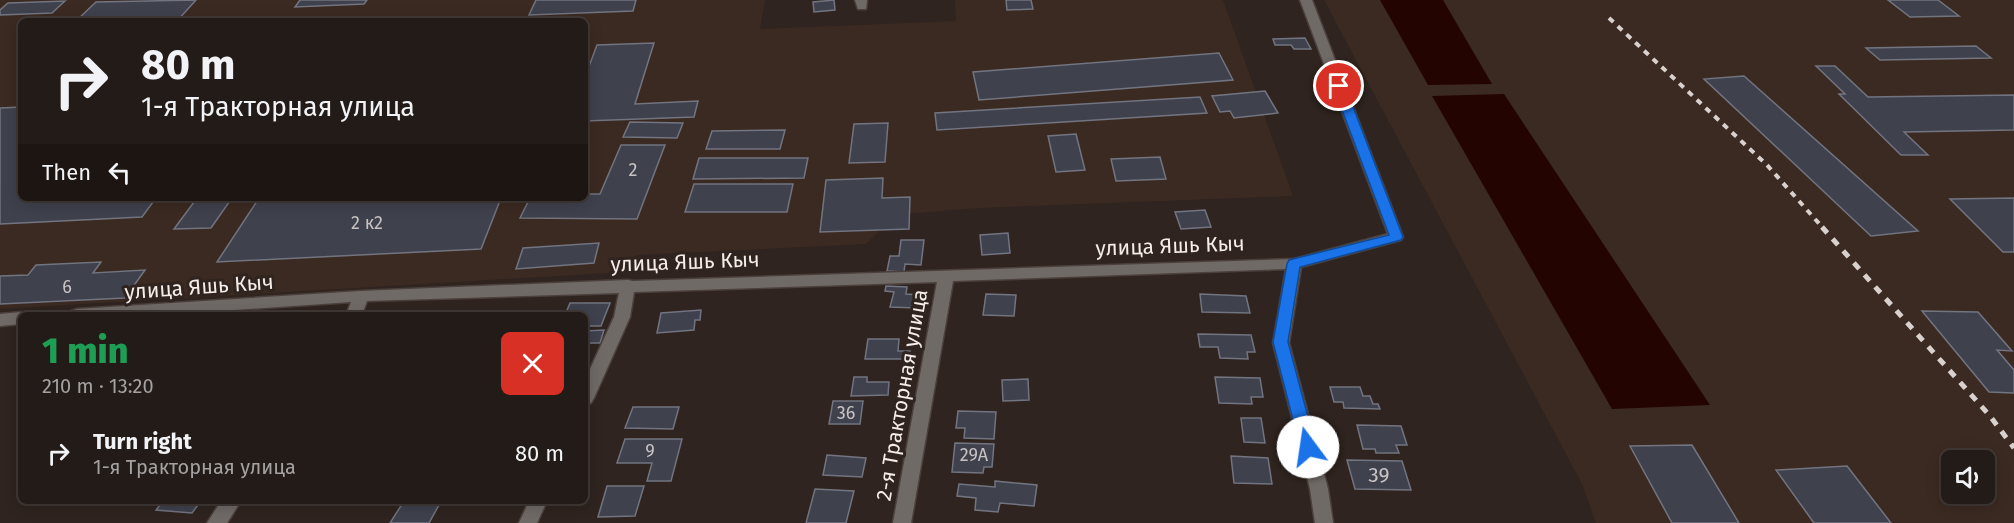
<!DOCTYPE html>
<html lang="en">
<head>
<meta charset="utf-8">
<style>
	:root { --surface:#231b17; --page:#2b2420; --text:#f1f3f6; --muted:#a3a1a1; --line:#403936 }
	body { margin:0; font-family:"Fira Sans",sans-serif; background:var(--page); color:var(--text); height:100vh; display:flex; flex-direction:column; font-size:22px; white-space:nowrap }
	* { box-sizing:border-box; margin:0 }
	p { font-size:20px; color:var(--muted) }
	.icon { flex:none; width:33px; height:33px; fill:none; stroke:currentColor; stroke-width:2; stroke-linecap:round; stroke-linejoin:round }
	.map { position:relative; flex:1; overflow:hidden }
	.details { position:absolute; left:18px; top:312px; width:570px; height:192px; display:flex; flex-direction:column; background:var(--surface); border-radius:9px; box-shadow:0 3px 15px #0003,0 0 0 2px var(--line) }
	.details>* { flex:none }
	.hud { position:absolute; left:18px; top:18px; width:570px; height:183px; border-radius:9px; box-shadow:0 3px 15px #0003,0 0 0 2px var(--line); background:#231b17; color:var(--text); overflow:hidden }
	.fabs { position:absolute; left:1941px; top:450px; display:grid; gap:12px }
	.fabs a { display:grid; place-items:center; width:54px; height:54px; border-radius:9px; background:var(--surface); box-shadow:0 3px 15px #0003,0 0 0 2px var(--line); font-size:30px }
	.pin { position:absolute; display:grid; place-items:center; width:51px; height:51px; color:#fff; margin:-26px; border:3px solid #fff; border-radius:50%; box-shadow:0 2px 6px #0007 }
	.me { position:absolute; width:66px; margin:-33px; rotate:346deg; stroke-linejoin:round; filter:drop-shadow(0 0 4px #0008) }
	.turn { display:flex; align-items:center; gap:21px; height:126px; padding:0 24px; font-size:27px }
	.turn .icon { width:78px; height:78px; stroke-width:2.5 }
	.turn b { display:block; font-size:42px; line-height:51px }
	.then { display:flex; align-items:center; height:57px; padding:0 24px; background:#0003; gap:12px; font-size:22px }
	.round { display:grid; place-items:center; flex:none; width:63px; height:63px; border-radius:9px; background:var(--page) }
	.head { display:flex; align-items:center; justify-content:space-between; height:102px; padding:0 24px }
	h1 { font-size:36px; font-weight:800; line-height:45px; color:#1e9e55 }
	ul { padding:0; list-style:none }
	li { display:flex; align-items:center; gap:18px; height:78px; padding:0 24px }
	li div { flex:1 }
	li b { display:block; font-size:22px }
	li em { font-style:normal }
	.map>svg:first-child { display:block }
	.built { fill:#3b2a21; fill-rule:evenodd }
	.water { fill:#230400 }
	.building { fill:#3f414d; stroke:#727480; stroke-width:1.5 }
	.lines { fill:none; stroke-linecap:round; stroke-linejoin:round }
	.minor-casing { stroke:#4b403b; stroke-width:3 }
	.minor { fill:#706a67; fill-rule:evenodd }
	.rail-far1 { stroke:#d9d1ce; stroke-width:4; stroke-dasharray:6 6; stroke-linecap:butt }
	.rail { stroke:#d9d1ce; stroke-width:5; stroke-dasharray:8 8; stroke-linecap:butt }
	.route { fill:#1a73e8; stroke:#114b97; stroke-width:1.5 }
	.labels { text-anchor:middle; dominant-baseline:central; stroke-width:6; stroke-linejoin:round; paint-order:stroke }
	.number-label { font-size:18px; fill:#c8c2c3 }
	.street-label { font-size:21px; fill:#f5edea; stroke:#2f241f }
	.near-number-label { font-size:21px; fill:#c8c2c3 }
</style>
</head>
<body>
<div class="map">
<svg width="2014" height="523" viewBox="0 0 2014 523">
	<rect width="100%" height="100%" fill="#2f241f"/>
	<g class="built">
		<path d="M 0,0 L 765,0 L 760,29 L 956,21 L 955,0 L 1223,0 L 1293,196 L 977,208 L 895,215 L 866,244 L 637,255 L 608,273 L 0,309 ZM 21,21 L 585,21 L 585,198 L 21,198 Z"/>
		<path d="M 1324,0 L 2014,0 L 2014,523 L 1596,523 L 1582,484 ZM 1952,460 L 1984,460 L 1984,494 L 1952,494 Z"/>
	</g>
	<g class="water">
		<path d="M 1380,0 L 1443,0 L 1492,84 L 1428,85 Z"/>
		<path d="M 1504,94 L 1710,405 L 1612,409 L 1432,96 Z"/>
	</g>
	<g class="building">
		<path d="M 196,0 L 177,21 L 76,21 L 96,2 Z"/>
		<path d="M 300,0 L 367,0 L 364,4 L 295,7 Z"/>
		<path d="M 536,0 L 636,0 L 633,11 L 529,15 Z"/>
		<path d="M 834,0 L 835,10 L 814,12 L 813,2 Z"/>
		<path d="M 1006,0 L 1031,0 L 1033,9 L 1007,10 Z"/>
		<path d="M 1888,0 L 1938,0 L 1959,16 L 1910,17 Z"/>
		<path d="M 65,1 L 52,13 L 0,15 L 0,10 L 8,3 Z"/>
		<path d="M 1305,38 L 1311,49 L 1294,49 L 1291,45 L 1275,45 L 1273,39 Z"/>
		<path d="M 654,43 L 635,104 L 698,101 L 694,117 L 585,121 L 585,77 L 597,45 Z"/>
		<path d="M 1976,46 L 1991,58 L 1880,60 L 1866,48 Z"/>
		<path d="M 1219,53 L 1233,80 L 979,100 L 973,72 Z"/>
		<path d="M 1816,66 L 1835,66 L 1868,97 L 2014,95 L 2014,130 L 1904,132 L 1928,155 L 1901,155 L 1839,94 L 1845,94 Z"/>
		<path d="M 1744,76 L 1918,231 L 1871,236 L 1704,79 Z"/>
		<path d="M 1265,91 L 1278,113 L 1234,118 L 1230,111 L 1220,112 L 1212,96 Z"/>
		<path d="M 1200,97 L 1207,113 L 937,130 L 935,113 Z"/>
		<path d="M 21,107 L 21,198 L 156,198 L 142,217 L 0,224 L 0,108 Z"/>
		<path d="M 630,122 L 683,123 L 677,138 L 623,137 Z"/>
		<path d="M 888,123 L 885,162 L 849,163 L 854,124 Z"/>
		<path d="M 785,130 L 780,149 L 706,149 L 712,131 Z"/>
		<path d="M 1076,134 L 1085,170 L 1056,172 L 1048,136 Z"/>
		<path d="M 621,145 L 665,145 L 637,219 L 520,218 L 530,198 L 585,198 L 585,194 L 600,194 Z"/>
		<path d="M 1160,157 L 1166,179 L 1116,181 L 1111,159 Z"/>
		<path d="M 699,158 L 808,158 L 804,178 L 693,179 Z"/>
		<path d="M 883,178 L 882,198 L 910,197 L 909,229 L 820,232 L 826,180 Z"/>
		<path d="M 694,184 L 793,184 L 787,212 L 685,212 Z"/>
		<path d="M 197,198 L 232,198 L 211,228 L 174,229 Z"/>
		<path d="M 259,198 L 501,198 L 481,249 L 217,262 Z"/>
		<path d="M 2014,198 L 2014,252 L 2003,252 L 1950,199 Z"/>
		<path d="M 1205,210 L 1211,227 L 1181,229 L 1175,212 Z"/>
		<path d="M 1008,233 L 1010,253 L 982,255 L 980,235 Z"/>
		<path d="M 901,240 L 924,240 L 921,265 L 905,264 L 904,272 L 887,271 L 890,256 L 899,256 Z"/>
		<path d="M 599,243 L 594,263 L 516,269 L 523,248 Z"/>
		<path d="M 101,262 L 93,273 L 145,270 L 125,298 L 0,304 L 0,276 L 28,275 L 36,265 Z"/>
		<path d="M 886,286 L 907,287 L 906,294 L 920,295 L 917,308 L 890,307 L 894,292 L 885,291 Z"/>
		<path d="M 986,294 L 1016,295 L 1014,316 L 983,315 Z"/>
		<path d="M 1200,294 L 1246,296 L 1250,313 L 1202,312 Z"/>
		<path d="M 570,303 L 610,303 L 601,326 L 585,326 L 585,315 L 565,315 Z"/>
		<path d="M 701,310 L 700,320 L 695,320 L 694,330 L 657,333 L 661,313 Z"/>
		<path d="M 1922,311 L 1978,312 L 2012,351 L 1997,350 L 2014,370 L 2014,393 L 1989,392 Z"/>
		<path d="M 604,330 L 600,343 L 585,343 L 585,331 Z"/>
		<path d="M 1198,334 L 1251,335 L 1255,352 L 1247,352 L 1248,359 L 1220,358 L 1218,347 L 1200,347 Z"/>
		<path d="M 868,339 L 899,339 L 898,351 L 910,351 L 909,359 L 865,359 Z"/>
		<path d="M 854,377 L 867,377 L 867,382 L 889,382 L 888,395 L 851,396 Z"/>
		<path d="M 1215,377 L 1260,378 L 1263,397 L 1251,397 L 1252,404 L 1219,403 Z"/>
		<path d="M 1028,379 L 1029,400 L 1003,401 L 1002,380 Z"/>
		<path d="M 1330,387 L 1360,387 L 1363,396 L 1370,396 L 1373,404 L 1378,404 L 1380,409 L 1344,408 L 1343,402 L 1334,402 Z"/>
		<path d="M 833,401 L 863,401 L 860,424 L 829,424 Z"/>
		<path d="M 633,407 L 679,407 L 673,429 L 625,428 Z"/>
		<path d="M 958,411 L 996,412 L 994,439 L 964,438 L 965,428 L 956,428 Z"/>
		<path d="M 1241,418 L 1261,418 L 1265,443 L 1244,442 Z"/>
		<path d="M 1357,425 L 1401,426 L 1407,445 L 1396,445 L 1399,453 L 1376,453 L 1375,449 L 1363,449 Z"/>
		<path d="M 625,439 L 682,439 L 671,481 L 647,481 L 652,463 L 617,463 Z"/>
		<path d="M 955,443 L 994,444 L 992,467 L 984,467 L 983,473 L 952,472 Z"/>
		<path d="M 1692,445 L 1739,523 L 1672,523 L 1630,446 Z"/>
		<path d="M 827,455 L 866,458 L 862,477 L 823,475 Z"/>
		<path d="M 1231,456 L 1268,458 L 1272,484 L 1234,483 Z"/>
		<path d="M 1347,460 L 1402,461 L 1411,490 L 1355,489 Z"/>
		<path d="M 1847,466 L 1891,523 L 1814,523 L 1776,470 Z"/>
		<path d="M 995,481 L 1037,485 L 1034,506 L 1000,503 L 998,512 L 975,510 L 976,498 L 957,496 L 959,484 L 995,487 Z"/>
		<path d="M 607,486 L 644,486 L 635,516 L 598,517 Z"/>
		<path d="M 815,489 L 854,491 L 846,523 L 806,523 Z"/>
		<path d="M 163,501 L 201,501 L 192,513 L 156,510 Z"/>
		<path d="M 404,501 L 439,505 L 429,523 L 390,523 Z"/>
	</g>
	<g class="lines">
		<g class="minor-casing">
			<g id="minor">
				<path d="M 855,0 L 867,0 L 866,9 L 858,9 Z"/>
				<path d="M 1300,0 L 1312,0 L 1403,237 L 1401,240 L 1301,267 L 1289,343 L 1328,489 L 1333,523 L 1315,523 L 1310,489 L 1273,343 L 1286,269 L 953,281 L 911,523 L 893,523 L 937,282 L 634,292 L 630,317 L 594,398 L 591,403 L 585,405 L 585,380 L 614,317 L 619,293 L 367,301 L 362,315 L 346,315 L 351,302 L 161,315 L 69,315 L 71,311 L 77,309 L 361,291 L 628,280 L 633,281 L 1294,259 L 1388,234 Z"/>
				<path d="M 21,312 L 27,315 L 21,315 L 21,324 L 0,326 L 0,314 Z"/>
				<path d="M 221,501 L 241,501 L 227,523 L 207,523 Z"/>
				<path d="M 529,501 L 547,501 L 537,523 L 519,523 Z"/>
			</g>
		</g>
		<use href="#minor" class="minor"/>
		<path class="rail-far1" d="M 1609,18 L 1767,165 L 1823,228"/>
		<path class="rail" d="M 1822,227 L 1990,416 L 2014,448"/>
	</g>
	<path class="route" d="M 1339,83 L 1345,86 L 1403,237 L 1401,240 L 1300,267 L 1288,342 L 1316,447 L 1313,452 L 1308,454 L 1302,452 L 1300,447 L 1273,342 L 1287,264 L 1289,260 L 1389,235 L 1333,86 Z"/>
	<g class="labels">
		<g class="number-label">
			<text x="633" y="170">2</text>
			<text x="367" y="223">2 к2</text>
			<text x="67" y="287">6</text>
			<text x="846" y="413">36</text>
			<text x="650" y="451">9</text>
			<text x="974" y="455">29А</text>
		</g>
		<g class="street-label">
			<text transform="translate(1170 246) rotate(-2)">улица Яшь Кыч</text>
			<text transform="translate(685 262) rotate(-2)">улица Яшь Кыч</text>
			<text transform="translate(199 287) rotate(-4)">улица Яшь Кыч</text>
			<text transform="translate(902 395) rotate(-80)">2-я Тракторная улица</text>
		</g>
		<g class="near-number-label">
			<text x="1379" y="475">39</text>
		</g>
	</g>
</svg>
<div class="fabs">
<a><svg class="icon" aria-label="sound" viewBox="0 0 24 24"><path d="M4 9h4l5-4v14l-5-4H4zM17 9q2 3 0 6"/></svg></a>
</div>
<div class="pin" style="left:1339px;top:86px;background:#d93025"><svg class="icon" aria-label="arrive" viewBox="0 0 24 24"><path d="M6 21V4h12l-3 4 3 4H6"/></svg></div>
<svg class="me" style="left:1308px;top:447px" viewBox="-20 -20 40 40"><circle r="19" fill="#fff"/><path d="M0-13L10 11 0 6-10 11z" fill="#1a73e8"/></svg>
<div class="hud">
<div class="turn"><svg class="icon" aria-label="right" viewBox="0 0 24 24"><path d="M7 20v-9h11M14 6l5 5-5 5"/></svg><div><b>80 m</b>1-я Тракторная улица</div></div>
<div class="then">Then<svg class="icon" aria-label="left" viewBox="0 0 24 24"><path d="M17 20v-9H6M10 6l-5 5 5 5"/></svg></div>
</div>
<section class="details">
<div class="head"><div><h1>1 min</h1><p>210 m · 13:20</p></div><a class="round" style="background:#d93025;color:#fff"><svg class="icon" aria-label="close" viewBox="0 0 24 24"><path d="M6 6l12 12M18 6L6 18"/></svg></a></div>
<ul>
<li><svg class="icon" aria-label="right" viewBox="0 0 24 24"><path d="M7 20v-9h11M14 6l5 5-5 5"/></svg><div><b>Turn right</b><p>1-я Тракторная улица</p></div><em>80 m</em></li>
</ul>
</section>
</div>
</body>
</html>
